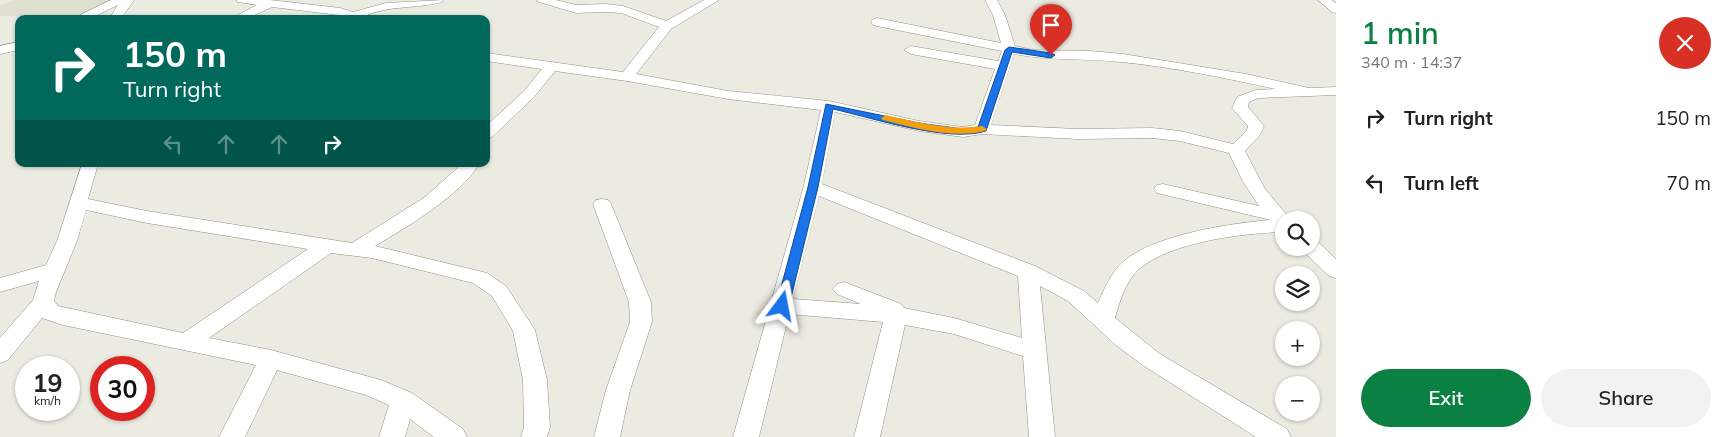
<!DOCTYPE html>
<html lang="en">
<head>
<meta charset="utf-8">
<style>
	:root { --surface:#fff; --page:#f2f2f2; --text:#222; --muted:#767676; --accent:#0b8043 }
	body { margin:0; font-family:Mulish,sans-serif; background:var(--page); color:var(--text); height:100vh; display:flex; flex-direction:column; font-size:19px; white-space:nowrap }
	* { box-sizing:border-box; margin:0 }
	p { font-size:16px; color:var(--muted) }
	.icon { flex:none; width:28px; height:28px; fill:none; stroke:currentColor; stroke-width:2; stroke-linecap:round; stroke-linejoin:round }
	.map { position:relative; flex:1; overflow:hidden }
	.side { display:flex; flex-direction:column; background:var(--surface); width:400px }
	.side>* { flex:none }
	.guide { position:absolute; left:15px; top:15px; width:475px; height:152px; border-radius:10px; box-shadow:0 1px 4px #0004; background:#00695c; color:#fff; overflow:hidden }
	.tools { position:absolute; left:1275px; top:211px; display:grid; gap:10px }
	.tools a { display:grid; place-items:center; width:45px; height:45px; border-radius:50%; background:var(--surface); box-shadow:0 1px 4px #0004; font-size:25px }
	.speed { position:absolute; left:15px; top:356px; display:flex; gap:10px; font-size:25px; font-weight:700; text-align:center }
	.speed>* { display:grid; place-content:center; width:65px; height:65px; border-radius:50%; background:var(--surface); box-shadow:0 1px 4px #0004; line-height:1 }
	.speed small { font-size:12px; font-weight:400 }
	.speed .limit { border:8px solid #d22; background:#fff; color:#111 }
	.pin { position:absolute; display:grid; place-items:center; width:42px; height:42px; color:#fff; margin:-51px -21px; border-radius:50% 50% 50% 0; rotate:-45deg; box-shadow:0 0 5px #0007 }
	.pin .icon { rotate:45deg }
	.me { position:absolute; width:55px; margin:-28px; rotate:13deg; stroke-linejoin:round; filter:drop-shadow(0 0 4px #0008) }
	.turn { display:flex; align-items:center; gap:18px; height:105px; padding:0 25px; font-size:22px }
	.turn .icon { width:65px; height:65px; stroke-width:2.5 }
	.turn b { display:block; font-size:35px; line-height:42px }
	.lanes { display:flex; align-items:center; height:48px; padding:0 25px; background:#0003; justify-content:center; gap:25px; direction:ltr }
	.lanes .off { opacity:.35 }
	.round { display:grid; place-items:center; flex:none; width:52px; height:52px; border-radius:26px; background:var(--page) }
	.headline { display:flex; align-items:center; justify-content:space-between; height:85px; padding:0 25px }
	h1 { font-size:30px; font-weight:600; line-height:38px; color:var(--accent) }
	.button { display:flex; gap:10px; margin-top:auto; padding:10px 25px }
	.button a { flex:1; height:58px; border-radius:30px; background:var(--accent); color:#fff; font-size:20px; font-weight:600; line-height:58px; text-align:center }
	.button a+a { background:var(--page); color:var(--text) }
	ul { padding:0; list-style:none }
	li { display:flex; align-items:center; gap:15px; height:65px; padding:0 25px }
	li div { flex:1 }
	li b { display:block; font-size:19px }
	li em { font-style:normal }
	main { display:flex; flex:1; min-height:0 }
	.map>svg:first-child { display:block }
	.built { fill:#dfdfcf }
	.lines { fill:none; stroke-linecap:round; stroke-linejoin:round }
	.minor-casing { stroke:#909088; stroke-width:1 }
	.minor { fill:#fff; fill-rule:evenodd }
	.route { fill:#1a73e8; stroke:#114b97 }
	.slow { fill:#f59e0b }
</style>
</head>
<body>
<main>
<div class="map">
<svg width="1336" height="437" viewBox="0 0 1336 437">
	<rect width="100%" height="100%" fill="#ebebe2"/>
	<path class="built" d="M 14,0 L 119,0 L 68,18 L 0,16 L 0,6 Z"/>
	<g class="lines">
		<g class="minor-casing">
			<g id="minor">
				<path d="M 111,0 L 134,0 L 121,19 L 109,19 L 118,5 L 89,19 L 72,19 Z"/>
				<path d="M 236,0 L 270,0 L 340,8 L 353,12 L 386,3 L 444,0 L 442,2 C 417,9 388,5 365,16 L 369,19 L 350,19 L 339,15 L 272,7 L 246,19 L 230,19 L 257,5 L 238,2 Z"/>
				<path d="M 537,0 L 556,0 L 576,5 L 606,4 L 623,6 L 666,21 L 704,0 L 719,0 L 671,29 L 636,74 L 728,91 L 829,101 L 919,121 L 963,127 L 975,125 L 995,69 L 911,54 L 904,50 L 911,46 L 998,61 L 1002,51 L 877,26 L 873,25 L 871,22 L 873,19 L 877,18 L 1001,43 L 993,15 L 985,0 L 997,0 L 1005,15 L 1015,46 L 1033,50 L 1090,51 L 1123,54 L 1246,74 L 1309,88 L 1336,87 L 1336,95 L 1258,98 L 1249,102 L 1248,107 L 1264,126 L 1260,135 L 1245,151 L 1265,189 L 1291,220 L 1284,220 L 1284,232 C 1243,233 1169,242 1138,270 C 1126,281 1119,303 1115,318 L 1160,354 L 1287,429 L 1291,437 L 1256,437 L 1144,366 L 1117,346 L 1068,301 L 1040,286 L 1055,437 L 1029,437 L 1023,356 L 954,334 L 905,325 L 880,437 L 854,437 L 883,322 L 789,314 L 759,437 L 733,437 L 803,189 L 821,110 L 728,99 L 627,81 L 555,71 L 534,97 L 492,137 L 486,139 L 486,126 L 524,91 L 542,69 L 486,61 L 486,53 L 623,72 L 659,27 L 621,13 L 606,12 L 576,13 L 539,2 ZM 1014,54 C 1049,61 1085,58 1121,62 C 1173,67 1225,78 1276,89 L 1256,90 L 1237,97 L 1232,108 L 1248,126 L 1247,130 L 1233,144 L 1180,131 L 1152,128 L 1078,129 L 991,125 ZM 835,112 L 919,131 L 963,137 L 982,134 L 1078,139 L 1152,138 L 1180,141 L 1229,153 L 1242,180 L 1259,206 L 1163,184 L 1157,185 L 1154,189 L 1157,193 L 1271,220 C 1231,223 1154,235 1124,261 C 1112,271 1104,289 1098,303 L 1084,291 L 1035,266 L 822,184 ZM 819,196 L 1018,276 L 1022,338 L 954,318 L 904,308 L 901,304 L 844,282 L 837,284 L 833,289 L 837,294 L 861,304 L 793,299 Z"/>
				<path d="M 1318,0 L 1331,0 L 1336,3 L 1336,13 L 1332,12 Z"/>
				<path d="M 19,42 L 19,50 L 0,54 L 0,46 Z"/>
				<path d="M 82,164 L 98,164 L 88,199 L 147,211 L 352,243 L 425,197 L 462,164 L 479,164 C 461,195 407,227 375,246 L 487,273 L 506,286 L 535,330 L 547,380 L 550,427 L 547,437 L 521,437 L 524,427 L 523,380 L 513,331 L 492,296 L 473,283 L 372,258 L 331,253 L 209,338 L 271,350 L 381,380 L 412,393 L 463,429 L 467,437 L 434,437 L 410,419 L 405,437 L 379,437 L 389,405 L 366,395 L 277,370 L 245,437 L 219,437 L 256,365 L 63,325 L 42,318 L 8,360 L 0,363 L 0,338 L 33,300 L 39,281 L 0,292 L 0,278 L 46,265 L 57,241 ZM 86,210 L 147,223 L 308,249 L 183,333 L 58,306 L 54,301 L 56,292 L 77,241 Z"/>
				<path d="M 602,199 L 608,200 L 611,204 L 651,302 L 652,322 L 630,390 L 620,437 L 594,437 L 606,390 L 630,322 L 629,302 L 593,204 L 596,200 Z"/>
				<path d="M 1311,241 L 1318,242 L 1336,259 L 1336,278 L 1329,276 L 1304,252 L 1301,248 L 1311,248 Z"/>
			</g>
		</g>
		<use href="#minor" class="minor"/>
	</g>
	<path class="route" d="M 1009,47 L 1051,53 L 1055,55 L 1051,58 L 1012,52 L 986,131 C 948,143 873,118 833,109 L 818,187 L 789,306 L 787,309 L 778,309 L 776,306 L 808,187 L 826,104 L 919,123 L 963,129 L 978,127 L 1005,50 Z"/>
	<path class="slow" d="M 886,115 C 917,122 950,131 982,126 L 987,129 L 985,131 C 952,139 915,128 883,120 L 881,118 Z"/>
</svg>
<div class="tools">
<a><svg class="icon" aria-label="search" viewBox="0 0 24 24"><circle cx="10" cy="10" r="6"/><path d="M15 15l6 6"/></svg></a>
<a><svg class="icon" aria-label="layers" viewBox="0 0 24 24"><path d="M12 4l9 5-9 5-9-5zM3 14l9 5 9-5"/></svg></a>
<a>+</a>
<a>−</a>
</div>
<div class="speed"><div>19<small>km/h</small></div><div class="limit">30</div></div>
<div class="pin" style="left:1051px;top:55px;background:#d93025"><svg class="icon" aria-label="arrive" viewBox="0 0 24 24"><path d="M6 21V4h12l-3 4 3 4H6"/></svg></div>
<svg class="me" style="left:782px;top:306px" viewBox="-20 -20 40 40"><path d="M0-17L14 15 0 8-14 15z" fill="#1a73e8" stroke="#fff" stroke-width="4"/></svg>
<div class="guide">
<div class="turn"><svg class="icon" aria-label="right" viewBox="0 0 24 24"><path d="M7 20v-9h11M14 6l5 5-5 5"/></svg><div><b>150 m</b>Turn right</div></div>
<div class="lanes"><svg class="icon off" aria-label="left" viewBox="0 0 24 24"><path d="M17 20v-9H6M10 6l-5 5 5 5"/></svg><svg class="icon off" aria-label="ahead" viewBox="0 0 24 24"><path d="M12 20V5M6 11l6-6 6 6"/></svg><svg class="icon off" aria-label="ahead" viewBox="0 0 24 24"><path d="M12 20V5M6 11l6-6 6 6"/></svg><svg class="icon" aria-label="right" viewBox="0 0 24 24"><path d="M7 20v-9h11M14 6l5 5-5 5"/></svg></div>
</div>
</div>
<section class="side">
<div class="headline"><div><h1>1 min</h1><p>340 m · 14:37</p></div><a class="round" style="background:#d93025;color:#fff"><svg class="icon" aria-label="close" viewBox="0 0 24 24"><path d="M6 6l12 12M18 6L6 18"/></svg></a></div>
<ul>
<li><svg class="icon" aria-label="right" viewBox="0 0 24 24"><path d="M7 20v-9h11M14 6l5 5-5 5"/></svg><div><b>Turn right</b></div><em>150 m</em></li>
<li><svg class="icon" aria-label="left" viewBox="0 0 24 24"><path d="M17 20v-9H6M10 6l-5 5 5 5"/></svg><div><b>Turn left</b></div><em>70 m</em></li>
</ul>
<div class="button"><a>Exit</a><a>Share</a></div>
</section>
</main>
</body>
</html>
